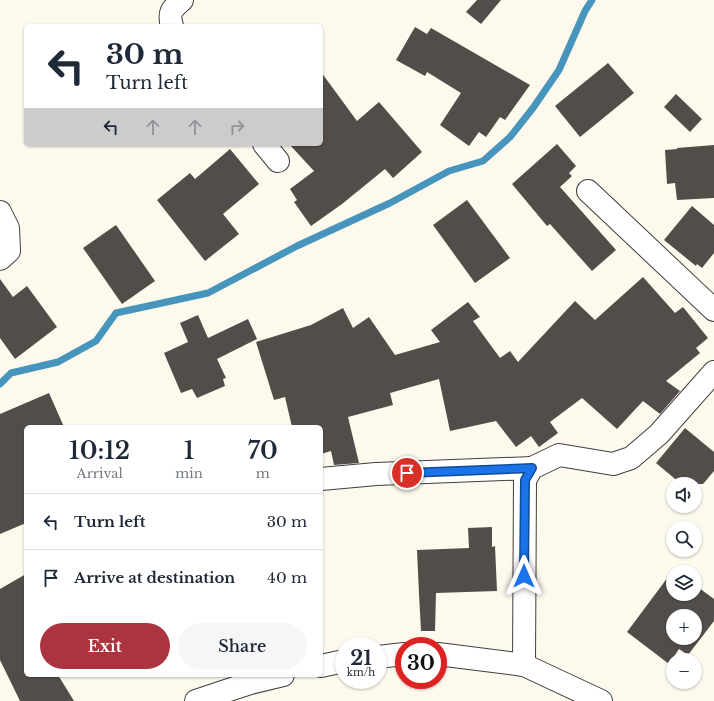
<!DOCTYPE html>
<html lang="en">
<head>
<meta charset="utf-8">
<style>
	:root { --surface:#fff; --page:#f6f6f7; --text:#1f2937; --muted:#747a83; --line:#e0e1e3; --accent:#ac3441 }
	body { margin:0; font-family:"Libre Baskerville",serif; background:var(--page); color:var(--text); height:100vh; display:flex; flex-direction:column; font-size:15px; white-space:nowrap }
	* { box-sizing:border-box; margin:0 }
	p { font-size:13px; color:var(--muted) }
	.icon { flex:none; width:22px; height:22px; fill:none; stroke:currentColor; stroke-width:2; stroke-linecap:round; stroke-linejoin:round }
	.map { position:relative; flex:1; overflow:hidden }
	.side { position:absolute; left:24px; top:425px; width:299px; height:252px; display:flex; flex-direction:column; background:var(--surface); border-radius:6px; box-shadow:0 1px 3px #0004 }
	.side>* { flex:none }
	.banner { position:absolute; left:24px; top:24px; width:299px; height:122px; border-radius:6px; box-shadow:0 1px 3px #0004; background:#fff; color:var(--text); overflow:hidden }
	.tools { position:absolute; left:666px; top:477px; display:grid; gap:8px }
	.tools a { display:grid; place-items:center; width:36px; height:36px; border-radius:50%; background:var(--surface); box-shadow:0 1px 3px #0004; font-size:20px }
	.speed { position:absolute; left:335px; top:637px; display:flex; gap:8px; font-size:20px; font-weight:700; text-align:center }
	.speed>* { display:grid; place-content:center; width:52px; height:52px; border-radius:50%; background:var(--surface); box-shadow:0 1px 3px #0004; line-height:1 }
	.speed small { font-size:10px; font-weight:400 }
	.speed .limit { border:6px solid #d22; background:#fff; color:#111 }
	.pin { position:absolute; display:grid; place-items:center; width:34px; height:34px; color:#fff; margin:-17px; border:2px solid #fff; border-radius:50%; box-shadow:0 1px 4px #0007 }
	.me { position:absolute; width:44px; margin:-22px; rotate:0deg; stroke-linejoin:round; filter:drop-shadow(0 0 3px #0008) }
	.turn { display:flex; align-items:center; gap:14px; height:84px; padding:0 16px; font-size:18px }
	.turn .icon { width:52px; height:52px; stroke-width:2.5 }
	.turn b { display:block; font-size:28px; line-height:34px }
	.lanes { display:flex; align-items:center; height:38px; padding:0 16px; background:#0003; justify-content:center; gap:20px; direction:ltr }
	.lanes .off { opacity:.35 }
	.eta { display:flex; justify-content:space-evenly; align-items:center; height:68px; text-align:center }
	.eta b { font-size:24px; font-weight:600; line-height:28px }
	.action { display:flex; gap:8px; margin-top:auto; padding:8px 16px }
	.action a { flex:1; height:46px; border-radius:24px; background:var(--accent); color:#fff; font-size:16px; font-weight:600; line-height:46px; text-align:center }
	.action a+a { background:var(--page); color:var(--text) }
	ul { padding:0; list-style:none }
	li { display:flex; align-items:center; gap:12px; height:56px; padding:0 16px; border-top:1px solid var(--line) }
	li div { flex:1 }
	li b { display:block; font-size:15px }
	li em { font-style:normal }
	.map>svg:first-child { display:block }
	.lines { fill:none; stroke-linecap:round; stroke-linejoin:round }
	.stream { stroke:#4795bd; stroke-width:7 }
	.building { fill:#534d4a; fill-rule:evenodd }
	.minor-casing { stroke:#3f3f3f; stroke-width:24 }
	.minor { stroke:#fff; stroke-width:22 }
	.route-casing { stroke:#114b97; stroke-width:10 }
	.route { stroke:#1a73e8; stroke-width:7 }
</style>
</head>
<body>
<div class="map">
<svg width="714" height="701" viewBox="0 0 714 701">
	<rect width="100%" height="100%" fill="#fdf9ed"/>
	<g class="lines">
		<path class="stream" d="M 0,384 L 11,373 L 58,362 L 96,341 L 116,313 L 208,293 L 297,246 L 390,203 L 449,171 L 483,161 L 510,137 L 533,108 L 559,70 L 585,11 L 592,0"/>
	</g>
	<g class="building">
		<path d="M 477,0 L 501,0 L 481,24 L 466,12 Z"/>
		<path d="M 415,27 L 427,34 L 431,28 L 530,85 L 505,120 L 500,117 L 486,137 L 479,132 L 469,146 L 440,125 L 461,93 L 427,72 L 425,76 L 396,60 Z"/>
		<path d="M 608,63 L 634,93 L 580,137 L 555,106 Z"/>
		<path d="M 321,72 L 357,121 L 379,102 L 422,152 L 393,178 L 385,169 L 342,204 L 311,226 L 294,202 L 297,200 L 290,189 L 314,171 L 289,144 L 321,144 Z"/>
		<path d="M 676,94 L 702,119 L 690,132 L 664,107 Z"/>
		<path d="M 557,144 L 576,166 L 569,173 L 572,176 L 560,187 L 616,250 L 592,271 L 550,224 L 547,226 L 512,184 Z"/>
		<path d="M 714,145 L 714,198 L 677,200 L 675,183 L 667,184 L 665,150 L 677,149 L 677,148 Z"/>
		<path d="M 230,149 L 259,184 L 223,214 L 239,234 L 205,261 L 157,200 L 190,173 L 195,179 Z"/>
		<path d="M 467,200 L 510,258 L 475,283 L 433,225 Z"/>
		<path d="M 692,206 L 714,225 L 714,253 L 702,268 L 697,264 L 696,266 L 664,240 Z"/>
		<path d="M 116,225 L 155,281 L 122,304 L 83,248 Z"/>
		<path d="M 643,277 L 675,313 L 683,307 L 708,338 L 696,348 L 700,353 L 666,381 L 680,391 L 660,414 L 643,401 L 617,429 L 582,398 L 550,422 L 558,433 L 539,447 L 531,436 L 516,447 L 496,421 L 450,431 L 439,379 L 390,393 L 393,405 L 348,417 L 359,463 L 334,465 L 331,451 L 321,454 L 321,427 L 292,427 L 285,397 L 274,400 L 256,342 L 311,325 L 343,308 L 353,328 L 369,317 L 395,355 L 440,342 L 431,330 L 468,302 L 480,317 L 473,321 L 500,358 L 510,351 L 518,362 L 575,301 L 595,320 Z"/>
		<path d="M 0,279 L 13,297 L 27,286 L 57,327 L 15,359 L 0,338 Z"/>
		<path d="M 198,315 L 208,338 L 248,319 L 257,339 L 217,359 L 226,378 L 223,379 L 225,386 L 197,398 L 192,389 L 181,393 L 164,353 L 188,342 L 180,323 Z"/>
		<path d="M 49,393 L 64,427 L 26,427 L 26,523 L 0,534 L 0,414 Z"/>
		<path d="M 685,428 L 714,452 L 714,471 L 703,484 L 681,484 L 656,463 Z"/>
		<path d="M 492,527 L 492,547 L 495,546 L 497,591 L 436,593 L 435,631 L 421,631 L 419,594 L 417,550 L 469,548 L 468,528 Z"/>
		<path d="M 674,569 L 677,572 L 673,572 L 673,594 L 695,594 L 695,585 L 714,599 L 714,621 L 688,655 L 679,649 L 669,664 L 627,632 ZM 673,616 L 695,616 L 695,638 L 673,638 Z"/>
		<path d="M 26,574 L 26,675 L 58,675 L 74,701 L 20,701 L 0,660 L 0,589 Z"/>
	</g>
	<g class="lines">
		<g class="minor-casing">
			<g id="minor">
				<path d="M 172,26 C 168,12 172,9 182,0"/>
				<path d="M 264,144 L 278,161"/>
				<path d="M 588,191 L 714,310"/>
				<path d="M 0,212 L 8,228 L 9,251 L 0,259"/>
				<path d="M 321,479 L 376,474 L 532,468"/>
				<path d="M 438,654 L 524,665 L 601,701"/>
				<path d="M 378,657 L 404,654"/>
				<path d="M 524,665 L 525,480 L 532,468 L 559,455 L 613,464 L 631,458 L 659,434 L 714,372"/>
				<path d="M 321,666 L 344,661"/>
				<path d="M 196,701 L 250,683 L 283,675"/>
			</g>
		</g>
		<use href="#minor" class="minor"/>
	</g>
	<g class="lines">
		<g class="route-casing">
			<path id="route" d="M 407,473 L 532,468 L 525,480 L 524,576"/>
		</g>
		<use href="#route" class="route"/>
	</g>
</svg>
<div class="tools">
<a><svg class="icon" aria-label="sound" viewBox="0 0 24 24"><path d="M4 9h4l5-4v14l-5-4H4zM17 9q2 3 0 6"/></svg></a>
<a><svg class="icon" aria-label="search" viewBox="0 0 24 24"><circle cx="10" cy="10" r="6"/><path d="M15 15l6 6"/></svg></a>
<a><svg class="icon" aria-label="layers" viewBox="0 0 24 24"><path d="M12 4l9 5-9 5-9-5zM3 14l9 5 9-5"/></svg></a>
<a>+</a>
<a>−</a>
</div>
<div class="speed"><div>21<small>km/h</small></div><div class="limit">30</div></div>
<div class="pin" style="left:407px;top:473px;background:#d93025"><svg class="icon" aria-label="arrive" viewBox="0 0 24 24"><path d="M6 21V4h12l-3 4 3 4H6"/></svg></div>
<svg class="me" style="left:524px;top:576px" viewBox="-20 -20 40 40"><path d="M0-17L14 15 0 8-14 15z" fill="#1a73e8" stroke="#fff" stroke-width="4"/></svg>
<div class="banner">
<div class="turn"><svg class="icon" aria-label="left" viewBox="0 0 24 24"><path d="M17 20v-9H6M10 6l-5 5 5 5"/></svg><div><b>30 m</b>Turn left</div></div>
<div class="lanes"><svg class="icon" aria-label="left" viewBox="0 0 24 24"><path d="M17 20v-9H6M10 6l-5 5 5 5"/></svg><svg class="icon off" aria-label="ahead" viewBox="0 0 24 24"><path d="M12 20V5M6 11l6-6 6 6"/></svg><svg class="icon off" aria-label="ahead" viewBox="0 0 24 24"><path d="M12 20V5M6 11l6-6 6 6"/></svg><svg class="icon off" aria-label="right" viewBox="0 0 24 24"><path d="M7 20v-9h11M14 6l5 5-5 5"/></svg></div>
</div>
<section class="side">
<div class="eta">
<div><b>10:12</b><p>Arrival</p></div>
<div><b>1</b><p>min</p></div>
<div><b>70</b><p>m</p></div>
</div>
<ul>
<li><svg class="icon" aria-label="left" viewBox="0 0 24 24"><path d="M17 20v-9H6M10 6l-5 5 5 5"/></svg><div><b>Turn left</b></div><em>30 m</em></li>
<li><svg class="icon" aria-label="arrive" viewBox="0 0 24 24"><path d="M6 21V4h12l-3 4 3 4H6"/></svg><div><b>Arrive at destination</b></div><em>40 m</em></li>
</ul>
<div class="action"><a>Exit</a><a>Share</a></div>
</section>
</div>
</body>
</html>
